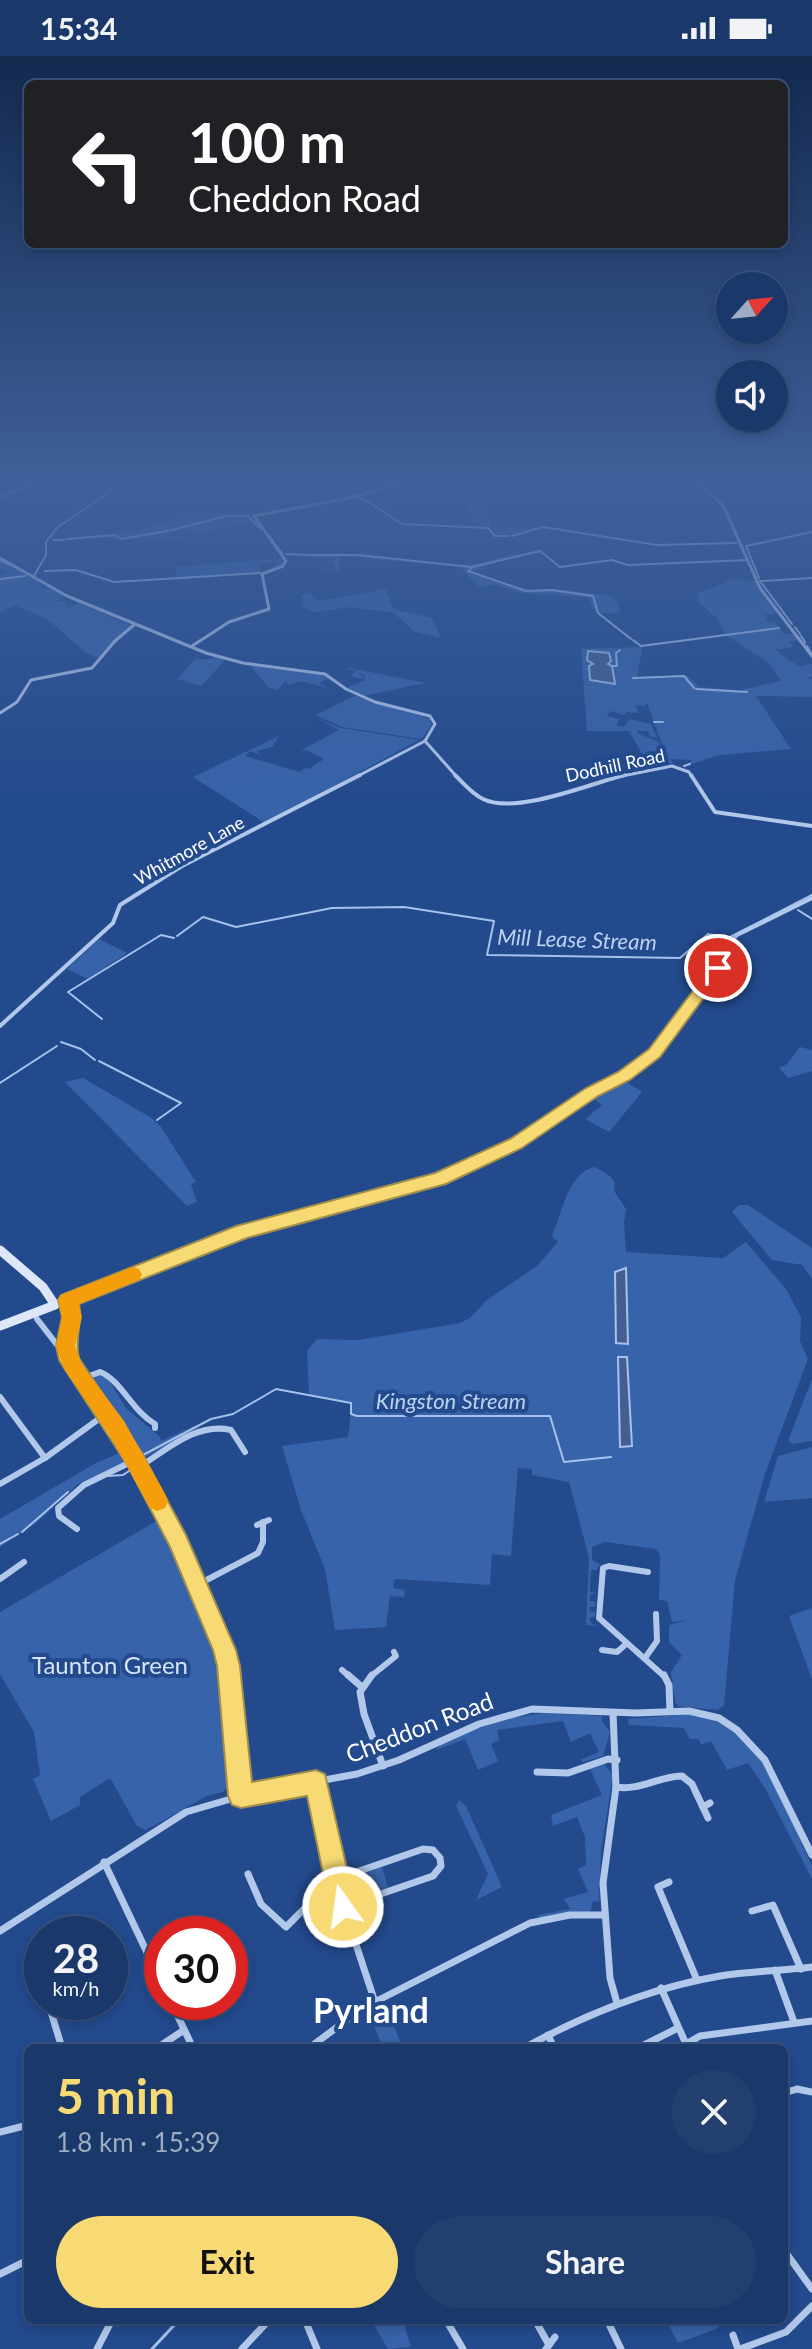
<!DOCTYPE html>
<html lang="en">
<head>
<meta charset="utf-8">
<style>
	:root { --surface:#1a386a; --page:#233f70; --text:#f1f3f6; --muted:#9facc1; --line:#38527e; --accent:#f7da74 }
	body { margin:0; font-family:Lato,sans-serif; background:var(--page); color:var(--text); height:100vh; display:flex; flex-direction:column; font-size:30px; white-space:nowrap }
	* { box-sizing:border-box; margin:0 }
	p { font-size:26px; color:var(--muted) }
	.icon { flex:none; width:44px; height:44px; fill:none; stroke:currentColor; stroke-width:2; stroke-linecap:round; stroke-linejoin:round }
	.map { position:relative; flex:1; overflow:hidden }
	.sheet { position:absolute; left:24px; top:1988px; width:764px; height:280px; display:flex; flex-direction:column; background:var(--surface); border-radius:12px; box-shadow:0 4px 12px #0003,0 0 0 2px var(--line) }
	.sheet>* { flex:none }
	.top-card { position:absolute; left:24px; top:24px; width:764px; height:168px; border-radius:12px; box-shadow:0 4px 12px #0003,0 0 0 2px var(--line); background:#202124; color:#fff; overflow:hidden }
	.needle { width:52px; rotate:63deg }
	.controls { position:absolute; left:716px; top:216px; display:grid; gap:16px }
	.controls a { display:grid; place-items:center; width:72px; height:72px; border-radius:50%; background:var(--surface); box-shadow:0 4px 12px #0003,0 0 0 2px var(--line); font-size:40px }
	.speed { position:absolute; left:24px; top:1860px; display:flex; gap:16px; font-size:40px; font-weight:700; text-align:center }
	.speed>* { display:grid; place-content:center; width:104px; height:104px; border-radius:50%; background:var(--surface); box-shadow:0 4px 12px #0003,0 0 0 2px var(--line); line-height:1 }
	.speed small { font-size:20px; font-weight:400 }
	.speed .limit { border:12px solid #d22; background:#fff; color:#111 }
	.pin { position:absolute; display:grid; place-items:center; width:68px; height:68px; color:#fff; margin:-34px; border:4px solid #fff; border-radius:50%; box-shadow:0 2px 8px #0007 }
	.me { position:absolute; width:88px; margin:-44px; rotate:346deg; stroke-linejoin:round; filter:drop-shadow(0 0 6px #0008) }
	.turn { display:flex; align-items:center; gap:28px; height:168px; padding:0 32px; font-size:36px }
	.turn .icon { width:104px; height:104px; stroke-width:2.5 }
	.turn b { display:block; font-size:56px; line-height:68px }
	.round { display:grid; place-items:center; flex:none; width:84px; height:84px; border-radius:42px; background:var(--page) }
	.summary { display:flex; align-items:center; justify-content:space-between; height:136px; padding:0 32px }
	h1 { font-size:48px; font-weight:700; line-height:60px; color:var(--accent) }
	.cta { display:flex; gap:16px; margin-top:auto; padding:16px 32px }
	.cta a { flex:1; height:92px; border-radius:48px; background:var(--accent); color:#111; font-size:32px; font-weight:700; line-height:92px; text-align:center }
	.cta a+a { background:var(--page); color:var(--text) }
	.status { display:flex; justify-content:space-between; align-items:center; height:56px; padding:0 40px; background:var(--surface); direction:ltr }
	.status svg { height:22px; fill:currentColor }
	.map>svg:first-child { display:block }
	.green { fill:#3763aa }
	.water { fill:#435f90; stroke:#a6c1ec; stroke-width:2 }
	.lines { fill:none; stroke-linecap:round; stroke-linejoin:round }
	.stream-far1 { stroke:#a6c1ec; stroke-width:2 }
	.stream { stroke:#a6c1ec; stroke-width:3 }
	.street-far3 { stroke:#b2c8eb; stroke-width:3 }
	.street-far2 { stroke:#b2c8eb; stroke-width:4 }
	.street-far1 { stroke:#b2c8eb; stroke-width:6 }
	.street { stroke:#b2c8eb; stroke-width:7 }
	.secondary { stroke:#dde7f9; stroke-width:9 }
	.route { fill:#f7da74; stroke:#a18e4b; stroke-width:2 }
	.slow { fill:#f59e0b }
	.labels { text-anchor:middle; dominant-baseline:central; stroke-width:8; stroke-linejoin:round; paint-order:stroke }
	.far-street-label { font-size:18px; fill:#fff; stroke:#234a8d }
	.water-label { font-size:22px; font-style:italic; fill:#bdd2f2; stroke:#234a8d }
	.near-park-label { font-size:24px; fill:#d6e3f8; stroke:#234a8d }
	.near-street-label { font-size:24px; fill:#fff; stroke:#234a8d }
	.near-district-label { font-size:34px; font-weight:bold; fill:#fff; stroke:#234a8d }
</style>
</head>
<body>
<div class="status"><b>15:34</b><svg viewBox="0 0 49 12"><path d="M0 12V9h3v3zM5 12V6h3v6zM10 12V3h3v9zM15 12V0h3v12zM26 1h20v11H26zM47 4h2v5h-2z"/></svg></div>
<div class="map">
<svg width="812" height="2293" viewBox="0 0 812 2293">
	<rect width="100%" height="100%" fill="#234a8d"/>
	<g class="green">
		<path d="M 413,424 L 422,425 L 419,431 L 430,432 L 429,428 L 425,430 L 424,424 L 452,424 L 458,431 L 485,424 L 516,424 L 463,436 L 477,443 L 475,445 L 489,464 L 491,472 L 564,471 L 565,473 L 539,473 L 517,480 L 500,482 L 490,472 L 481,472 L 456,435 C 438,436 423,441 404,443 L 387,431 L 393,430 L 400,435 L 404,433 L 402,436 L 406,438 L 418,436 L 406,432 Z"/>
		<path d="M 180,456 L 247,458 L 253,465 L 195,478 L 178,472 L 170,476 L 172,480 L 180,477 L 181,482 C 154,487 124,481 96,481 L 173,466 Z"/>
		<path d="M 539,492 L 542,496 L 540,497 C 523,500 485,508 473,516 L 527,534 L 566,534 L 612,540 L 618,546 L 620,557 L 596,557 L 589,542 L 583,541 L 520,537 L 497,529 L 479,531 L 460,511 L 340,500 L 338,515 L 319,515 L 334,512 L 334,508 L 327,505 L 333,505 L 334,501 L 317,503 L 311,499 C 361,496 413,508 465,509 C 480,510 497,500 511,499 C 521,498 533,497 539,492 Z"/>
		<path d="M 284,502 L 283,509 L 264,515 L 277,509 L 274,506 L 259,508 L 257,511 L 261,513 L 258,513 L 262,516 L 260,517 L 178,524 L 175,511 Z"/>
		<path d="M 0,504 L 43,528 L 41,532 L 47,531 L 64,540 L 56,545 L 66,545 L 65,549 L 70,552 L 79,547 L 131,570 L 100,602 C 78,596 72,582 54,569 C 43,560 28,555 14,549 L 0,557 L 0,518 L 11,517 L 0,514 Z"/>
		<path d="M 732,524 L 756,525 L 779,557 L 764,559 L 769,561 L 765,562 L 767,565 L 774,565 L 784,578 L 794,578 L 800,584 L 789,585 L 794,591 L 776,594 L 790,605 L 806,603 L 794,605 L 798,611 L 812,608 L 812,620 L 807,623 L 812,623 L 812,641 L 756,640 L 791,693 L 720,699 L 685,710 L 692,704 L 671,703 L 673,708 L 681,710 L 669,707 L 647,647 L 645,650 L 636,649 L 638,657 L 626,656 L 625,659 L 610,655 L 607,660 L 619,663 L 617,670 L 624,671 L 630,663 L 651,668 L 657,682 L 650,680 L 648,675 L 637,675 L 637,677 L 659,686 L 666,708 L 650,712 L 629,675 L 587,675 L 581,593 L 642,591 L 637,622 L 687,620 L 700,631 L 740,634 L 781,625 L 769,607 L 727,580 L 717,563 L 697,544 L 698,537 Z"/>
		<path d="M 386,533 L 393,553 L 432,562 L 441,582 L 415,576 L 394,557 L 351,551 L 314,556 L 300,549 L 304,548 L 301,539 L 309,536 L 319,545 Z"/>
		<path d="M 207,598 L 225,604 L 201,630 L 177,623 L 199,599 L 196,604 L 215,602 Z"/>
		<path d="M 250,609 L 327,620 L 329,622 L 319,627 L 328,632 L 300,625 L 288,629 L 286,624 L 278,634 L 268,631 Z"/>
		<path d="M 345,612 L 350,612 L 425,627 L 364,640 L 346,632 L 365,624 L 365,620 L 358,616 L 364,623 L 351,620 L 356,615 Z"/>
		<path d="M 357,639 L 430,663 L 432,669 L 421,683 L 342,671 L 315,659 Z"/>
		<path d="M 316,662 L 340,672 L 419,684 L 265,767 L 193,721 L 279,680 L 272,691 L 257,695 L 261,699 L 250,695 L 245,700 L 300,716 L 305,712 L 309,713 L 324,703 L 306,694 L 300,695 L 339,674 Z"/>
		<path d="M 99,883 L 127,897 L 88,923 L 67,913 Z"/>
		<path d="M 800,991 L 812,994 L 812,1015 L 788,1022 L 779,1012 L 787,1008 Z"/>
		<path d="M 83,1022 L 150,1061 L 161,1071 L 196,1126 L 191,1128 L 197,1146 L 187,1150 L 65,1026 Z"/>
		<path d="M 625,1025 L 642,1036 L 609,1076 L 585,1063 L 602,1049 L 591,1040 Z"/>
		<path d="M 595,1111 L 610,1120 L 615,1127 L 614,1135 L 626,1153 L 624,1166 L 626,1196 L 723,1202 L 746,1186 L 786,1233 L 801,1261 L 800,1285 L 808,1303 L 765,1418 L 735,1524 L 724,1650 L 717,1654 L 678,1650 L 675,1645 L 671,1616 L 682,1599 L 669,1586 L 669,1569 L 688,1564 L 672,1566 L 667,1545 L 659,1544 L 660,1499 L 656,1493 L 605,1486 L 592,1491 L 592,1504 L 600,1508 L 597,1514 L 591,1514 L 590,1536 L 596,1537 L 590,1539 L 590,1545 L 596,1546 L 595,1551 L 590,1551 L 589,1555 L 595,1556 L 595,1561 L 589,1562 L 592,1568 L 600,1570 L 586,1569 L 589,1502 L 569,1426 L 532,1419 L 532,1413 L 518,1412 L 511,1500 L 492,1498 L 490,1529 L 395,1523 L 393,1532 L 405,1534 L 404,1541 L 390,1540 L 386,1571 L 335,1574 L 325,1513 L 301,1454 L 282,1390 L 348,1381 L 352,1348 L 309,1339 L 307,1295 L 317,1283 L 358,1284 L 460,1267 L 470,1262 L 487,1244 L 537,1210 L 558,1186 L 552,1180 C 562,1157 568,1116 595,1111 Z"/>
		<path d="M 739,1149 L 748,1149 L 812,1192 L 812,1223 L 802,1209 L 772,1204 L 732,1156 Z"/>
		<path d="M 99,1319 L 109,1324 L 126,1352 L 160,1381 L 161,1385 L 196,1369 L 198,1372 L 142,1403 L 87,1323 Z"/>
		<path d="M 812,1323 L 812,1385 L 793,1388 L 788,1385 Z"/>
		<path d="M 812,1391 L 812,1442 L 764,1446 L 778,1400 Z"/>
		<path d="M 122,1396 L 129,1405 L 78,1428 L 36,1467 L 0,1491 L 0,1463 L 96,1407 Z"/>
		<path d="M 158,1464 L 207,1576 L 216,1608 L 224,1671 L 233,1710 L 231,1726 L 223,1736 L 207,1740 L 146,1774 L 137,1770 L 110,1722 L 80,1741 L 80,1749 L 51,1765 L 33,1723 L 40,1719 L 34,1676 L 0,1618 L 0,1556 Z"/>
		<path d="M 812,1552 L 812,1624 L 789,1560 Z"/>
		<path d="M 544,1657 L 602,1660 L 602,1665 L 610,1676 L 603,1700 L 583,1706 L 580,1704 L 599,1696 L 590,1677 L 571,1686 L 563,1665 L 497,1674 L 499,1684 L 491,1688 L 498,1705 L 478,1714 L 465,1683 L 436,1694 C 450,1676 520,1659 544,1657 Z"/>
		<path d="M 692,1658 C 764,1668 785,1754 812,1810 L 812,1823 L 765,1732 L 748,1707 L 727,1714 L 711,1685 L 701,1689 L 699,1683 L 690,1683 L 684,1672 L 629,1669 L 628,1663 Z"/>
		<path d="M 604,1708 L 613,1719 L 601,1796 L 599,1846 L 593,1845 L 590,1856 L 539,1862 L 538,1859 L 570,1853 L 564,1843 L 588,1836 L 578,1813 L 586,1809 L 585,1781 L 577,1761 L 553,1770 L 551,1759 L 602,1739 L 590,1713 Z"/>
		<path d="M 459,1744 L 466,1750 L 502,1831 L 476,1844 L 488,1818 L 456,1750 Z"/>
		<path d="M 382,1811 L 388,1832 L 349,1842 L 345,1825 Z"/>
		<path d="M 385,1949 L 403,1992 L 383,1992 L 382,1989 L 369,1958 Z"/>
		<path d="M 371,2264 L 403,2264 L 411,2291 L 388,2293 Z"/>
		<path d="M 666,2264 L 725,2264 L 725,2265 L 716,2273 L 678,2287 Z"/>
	</g>
	<g class="water">
		<path d="M 588,595 L 609,597 L 611,605 L 608,608 L 612,610 L 615,628 L 590,624 L 589,610 L 593,608 L 587,604 Z"/>
		<path d="M 626,1212 L 628,1288 L 616,1287 L 615,1216 Z"/>
		<path d="M 618,1301 L 627,1301 L 632,1390 L 620,1391 Z"/>
	</g>
	<g class="lines">
		<g class="stream-far1">
			<path d="M 0,441 L 40,426 L 71,424"/>
			<path d="M 355,442 L 362,442 L 402,468 L 488,472 L 495,480 L 508,480"/>
			<path d="M 228,460 L 249,460"/>
			<path d="M 250,462 L 261,473"/>
			<path d="M 179,472 L 226,460"/>
			<path d="M 269,480 L 282,497"/>
			<path d="M 512,480 L 543,471 L 657,489 L 736,487"/>
			<path d="M 67,483 L 115,479 L 121,483 L 178,473"/>
			<path d="M 53,484 L 64,484"/>
			<path d="M 286,498 L 310,499"/>
			<path d="M 312,499 L 358,499 L 472,511 L 540,495 L 560,511 L 612,504 L 628,509 L 748,504"/>
			<path d="M 0,504 L 9,509"/>
			<path d="M 472,512 L 468,515 L 526,535 L 552,534 L 593,540 L 598,557 L 631,583"/>
			<path d="M 45,515 L 76,514 L 114,526 L 260,517"/>
			<path d="M 34,520 L 46,499 L 46,486 L 58,471 L 110,436 L 107,424"/>
			<path d="M 759,522 L 746,490 L 812,476"/>
			<path d="M 0,523 L 25,520"/>
			<path d="M 792,568 L 760,525 L 812,522"/>
			<path d="M 795,571 L 797,574"/>
			<path d="M 798,575 L 800,578"/>
			<path d="M 801,580 L 803,583"/>
			<path d="M 633,584 L 641,590 L 779,572"/>
			<path d="M 804,584 L 805,587"/>
			<path d="M 807,590 L 811,597"/>
			<path d="M 612,610 L 617,610 L 616,597 L 620,594"/>
			<path d="M 633,622 L 684,620 L 694,632"/>
			<path d="M 696,633 L 747,636"/>
			<path d="M 654,666 L 663,666"/>
			<path d="M 684,710 L 690,708"/>
			<path d="M 798,854 L 812,863"/>
			<path d="M 177,880 L 203,861 L 236,871 L 332,852 L 404,851 L 494,865 L 487,899 L 680,902 L 708,878 L 728,882 L 812,839"/>
			<path d="M 102,963 L 68,936 L 161,879 L 174,882"/>
			<path d="M 61,986 L 81,993 L 95,1004"/>
			<path d="M 99,1005 L 181,1047 L 157,1064"/>
			<path d="M 0,1027 L 57,990"/>
			<path d="M 141,1400 L 211,1363 L 233,1358 L 276,1333 L 351,1347 L 351,1358 L 357,1360 L 550,1360 L 564,1406 L 611,1401"/>
			<path d="M 108,1420 L 123,1419 L 132,1413"/>
			<path d="M 22,1476 L 68,1436"/>
			<path d="M 0,1488 L 18,1478"/>
		</g>
		<path class="stream" d="M 152,2293 L 179,2264"/>
		<g class="street-far3">
			<path d="M 694,424 L 723,449 L 760,532 L 812,600"/>
			<path d="M 0,502 L 67,540 L 206,597 L 243,607 L 325,618 L 346,633 L 375,646 L 430,660 L 435,668 L 425,685"/>
			<path d="M 192,590 L 229,566 L 269,553 L 262,518 L 283,510 L 286,505 L 254,460 L 349,442 L 410,424"/>
			<path d="M 0,657 L 17,646 L 31,624 L 92,612 L 115,585 L 135,568"/>
			<path d="M 425,685 L 457,721"/>
			<path d="M 356,721 L 425,685"/>
			<path d="M 617,721 L 672,710 L 689,716 L 692,721"/>
		</g>
		<g class="street-far2">
			<path d="M 455,719 C 463,727 472,738 483,743 C 515,759 590,728 624,719"/>
			<path d="M 691,719 L 715,756 L 812,770"/>
			<path d="M 0,970 L 113,867 L 120,849 L 182,810 L 360,719"/>
			<path d="M 470,1109 L 516,1088 L 655,997 L 715,916 L 727,890 L 737,879 L 812,842"/>
		</g>
		<g class="street-far1">
			<path d="M 68,1244 C 74,1264 64,1284 69,1304 L 134,1401 L 179,1486 L 224,1594 L 230,1621"/>
			<path d="M 56,1249 L 243,1175 L 440,1123 L 474,1107"/>
			<path d="M 37,1263 L 58,1290 L 66,1290"/>
			<path d="M 81,1323 L 100,1316 C 121,1324 132,1355 155,1368 L 155,1372"/>
			<path d="M 0,1341 L 45,1402"/>
			<path d="M 139,1411 C 167,1394 196,1366 231,1374 L 245,1396"/>
			<path d="M 0,1428 L 45,1402 L 107,1357"/>
			<path d="M 257,1469 L 269,1464"/>
			<path d="M 77,1473 L 59,1460 L 58,1452 L 84,1429 L 135,1404"/>
			<path d="M 648,1516 L 609,1510 L 603,1512 L 599,1562 L 665,1621"/>
			<path d="M 0,1523 L 24,1506"/>
			<path d="M 197,1529 L 258,1497 L 263,1486 L 263,1466"/>
			<path d="M 602,1594 L 617,1596 L 626,1588"/>
			<path d="M 645,1602 L 657,1585 L 656,1558"/>
			<path d="M 342,1614 L 350,1621"/>
			<path d="M 370,1621 L 396,1600 L 394,1596"/>
		</g>
		<g class="street">
			<path d="M 230,1619 L 241,1740"/>
			<path d="M 348,1619 L 362,1631"/>
			<path d="M 372,1619 L 360,1636 L 364,1658 L 383,1710"/>
			<path d="M 664,1619 L 669,1629 L 670,1655"/>
			<path d="M 613,1657 L 616,1731 L 603,1827 L 610,1922 L 617,1947"/>
			<path d="M 537,1716 L 568,1717 L 608,1703 L 617,1704"/>
			<path d="M 316,1726 L 339,1837 L 375,1946"/>
			<path d="M 616,1731 C 640,1735 659,1720 682,1720 L 692,1728 L 708,1762"/>
			<path d="M 703,1751 L 710,1747"/>
			<path d="M 104,1806 L 162,1928"/>
			<path d="M 248,1818 L 261,1848 L 286,1871 L 308,1849 L 339,1837"/>
			<path d="M 336,1823 L 423,1793 L 433,1794 L 440,1802 L 441,1810 L 433,1820 L 343,1851"/>
			<path d="M 669,1826 L 658,1831 L 697,1924"/>
			<path d="M 752,1855 L 773,1849 L 801,1913"/>
			<path d="M 0,1875 L 186,1756 L 248,1738 L 357,1718 L 399,1704 L 479,1668 L 532,1653 L 636,1657 L 689,1655 L 719,1662 L 737,1674 L 765,1704 L 812,1799"/>
			<path d="M 775,1914 L 794,1966"/>
			<path d="M 661,1932 L 686,1988 L 700,1980 L 812,1965"/>
			<path d="M 48,1946 L 62,1992"/>
			<path d="M 171,1946 L 193,1992"/>
			<path d="M 548,1979 L 554,1992"/>
			<path d="M 157,1992 L 184,1974"/>
			<path d="M 309,1992 L 363,1952 L 530,1867 L 570,1859 L 603,1859"/>
			<path d="M 524,1992 C 586,1958 650,1932 720,1920 C 750,1915 781,1915 812,1911"/>
			<path d="M 638,1992 L 678,1972"/>
			<path d="M 784,2037 L 797,2033 L 812,2036"/>
			<path d="M 0,2076 L 28,2069"/>
			<path d="M 784,2194 L 812,2233"/>
			<path d="M 0,2218 L 28,2204"/>
			<path d="M 305,2264 L 317,2293"/>
			<path d="M 446,2264 L 463,2293"/>
			<path d="M 535,2264 L 549,2289"/>
			<path d="M 607,2264 L 621,2293"/>
			<path d="M 733,2279 L 738,2293"/>
			<path d="M 97,2293 L 112,2264"/>
			<path d="M 242,2293 L 269,2264"/>
			<path d="M 546,2293 L 555,2281"/>
			<path d="M 740,2293 L 786,2276 L 812,2250"/>
		</g>
		<path class="secondary" d="M 0,1194 L 43,1231 L 55,1249 L 0,1270"/>
	</g>
	<linearGradient id="sky" x2="0" y2="1"><stop stop-color="#13294e"/><stop offset="0.57" stop-color="#3f609a"/><stop offset="1" stop-color="#3f609a" stop-opacity="0"/></linearGradient>
	<rect width="812" height="745" fill="url(#sky)"/>
	<path class="route" d="M 718,906 L 726,912 L 660,1001 L 630,1024 L 598,1040 L 522,1092 L 446,1128 L 247,1182 L 79,1248 C 83,1267 74,1283 79,1302 L 142,1397 L 186,1479 L 236,1594 L 240,1610 L 252,1726 L 316,1714 L 325,1718 L 356,1851 L 352,1860 L 343,1864 L 334,1860 L 330,1851 L 307,1740 L 241,1752 L 232,1749 L 228,1740 L 217,1610 L 213,1594 L 170,1491 L 128,1410 L 59,1304 L 56,1290 L 62,1261 L 58,1244 L 61,1239 L 236,1170 L 435,1117 L 510,1083 L 586,1032 L 618,1016 L 649,993 L 713,908 Z"/>
	<path class="slow" d="M 133,1211 L 139,1213 L 142,1219 L 139,1224 L 79,1248 L 82,1261 L 75,1290 L 82,1309 L 124,1365 L 165,1438 L 168,1445 L 165,1452 L 157,1455 L 150,1452 L 109,1378 L 64,1313 L 56,1290 L 62,1261 L 58,1244 L 61,1239 Z"/>
	<g class="labels">
		<g class="far-street-label">
			<text transform="translate(615 709) rotate(-12)">Dodhill Road</text>
			<text transform="translate(189 794) rotate(-29)">Whitmore Lane</text>
		</g>
		<g class="water-label">
			<text transform="translate(577 883) rotate(2)">Mill Lease Stream</text>
			<text x="451" y="1344">Kingston Stream</text>
		</g>
		<g class="near-park-label">
			<text x="110" y="1608">Taunton Green</text>
		</g>
		<g class="near-street-label">
			<text transform="translate(419 1671) rotate(-21)">Cheddon Road</text>
		</g>
		<g class="near-district-label">
			<text x="371" y="1953">Pyrland</text>
		</g>
	</g>
</svg>
<div class="controls">
<a><svg class="needle" viewBox="-14 -14 28 28"><path d="M0-13l5 13h-10z" fill="#e53935"/><path d="M0 13l5-13h-10z" fill="#9facc1"/></svg></a>
<a><svg class="icon" aria-label="sound" viewBox="0 0 24 24"><path d="M4 9h4l5-4v14l-5-4H4zM17 9q2 3 0 6"/></svg></a>
</div>
<div class="speed"><div>28<small>km/h</small></div><div class="limit">30</div></div>
<div class="pin" style="left:718px;top:912px;background:#d93025"><svg class="icon" aria-label="arrive" viewBox="0 0 24 24"><path d="M6 21V4h12l-3 4 3 4H6"/></svg></div>
<svg class="me" style="left:343px;top:1851px" viewBox="-20 -20 40 40"><circle r="17" fill="#f7da74" stroke="#fff" stroke-width="3"/><path d="M0-11L8 9 0 5-8 9z" fill="#fff"/></svg>
<div class="top-card">
<div class="turn"><svg class="icon" aria-label="left" viewBox="0 0 24 24"><path d="M17 20v-9H6M10 6l-5 5 5 5"/></svg><div><b>100 m</b>Cheddon Road</div></div>
</div>
<section class="sheet">
<div class="summary"><div><h1>5 min</h1><p>1.8 km · 15:39</p></div><a class="round"><svg class="icon" aria-label="close" viewBox="0 0 24 24"><path d="M6 6l12 12M18 6L6 18"/></svg></a></div>
<div class="cta"><a>Exit</a><a>Share</a></div>
</section>
</div>
</body>
</html>
